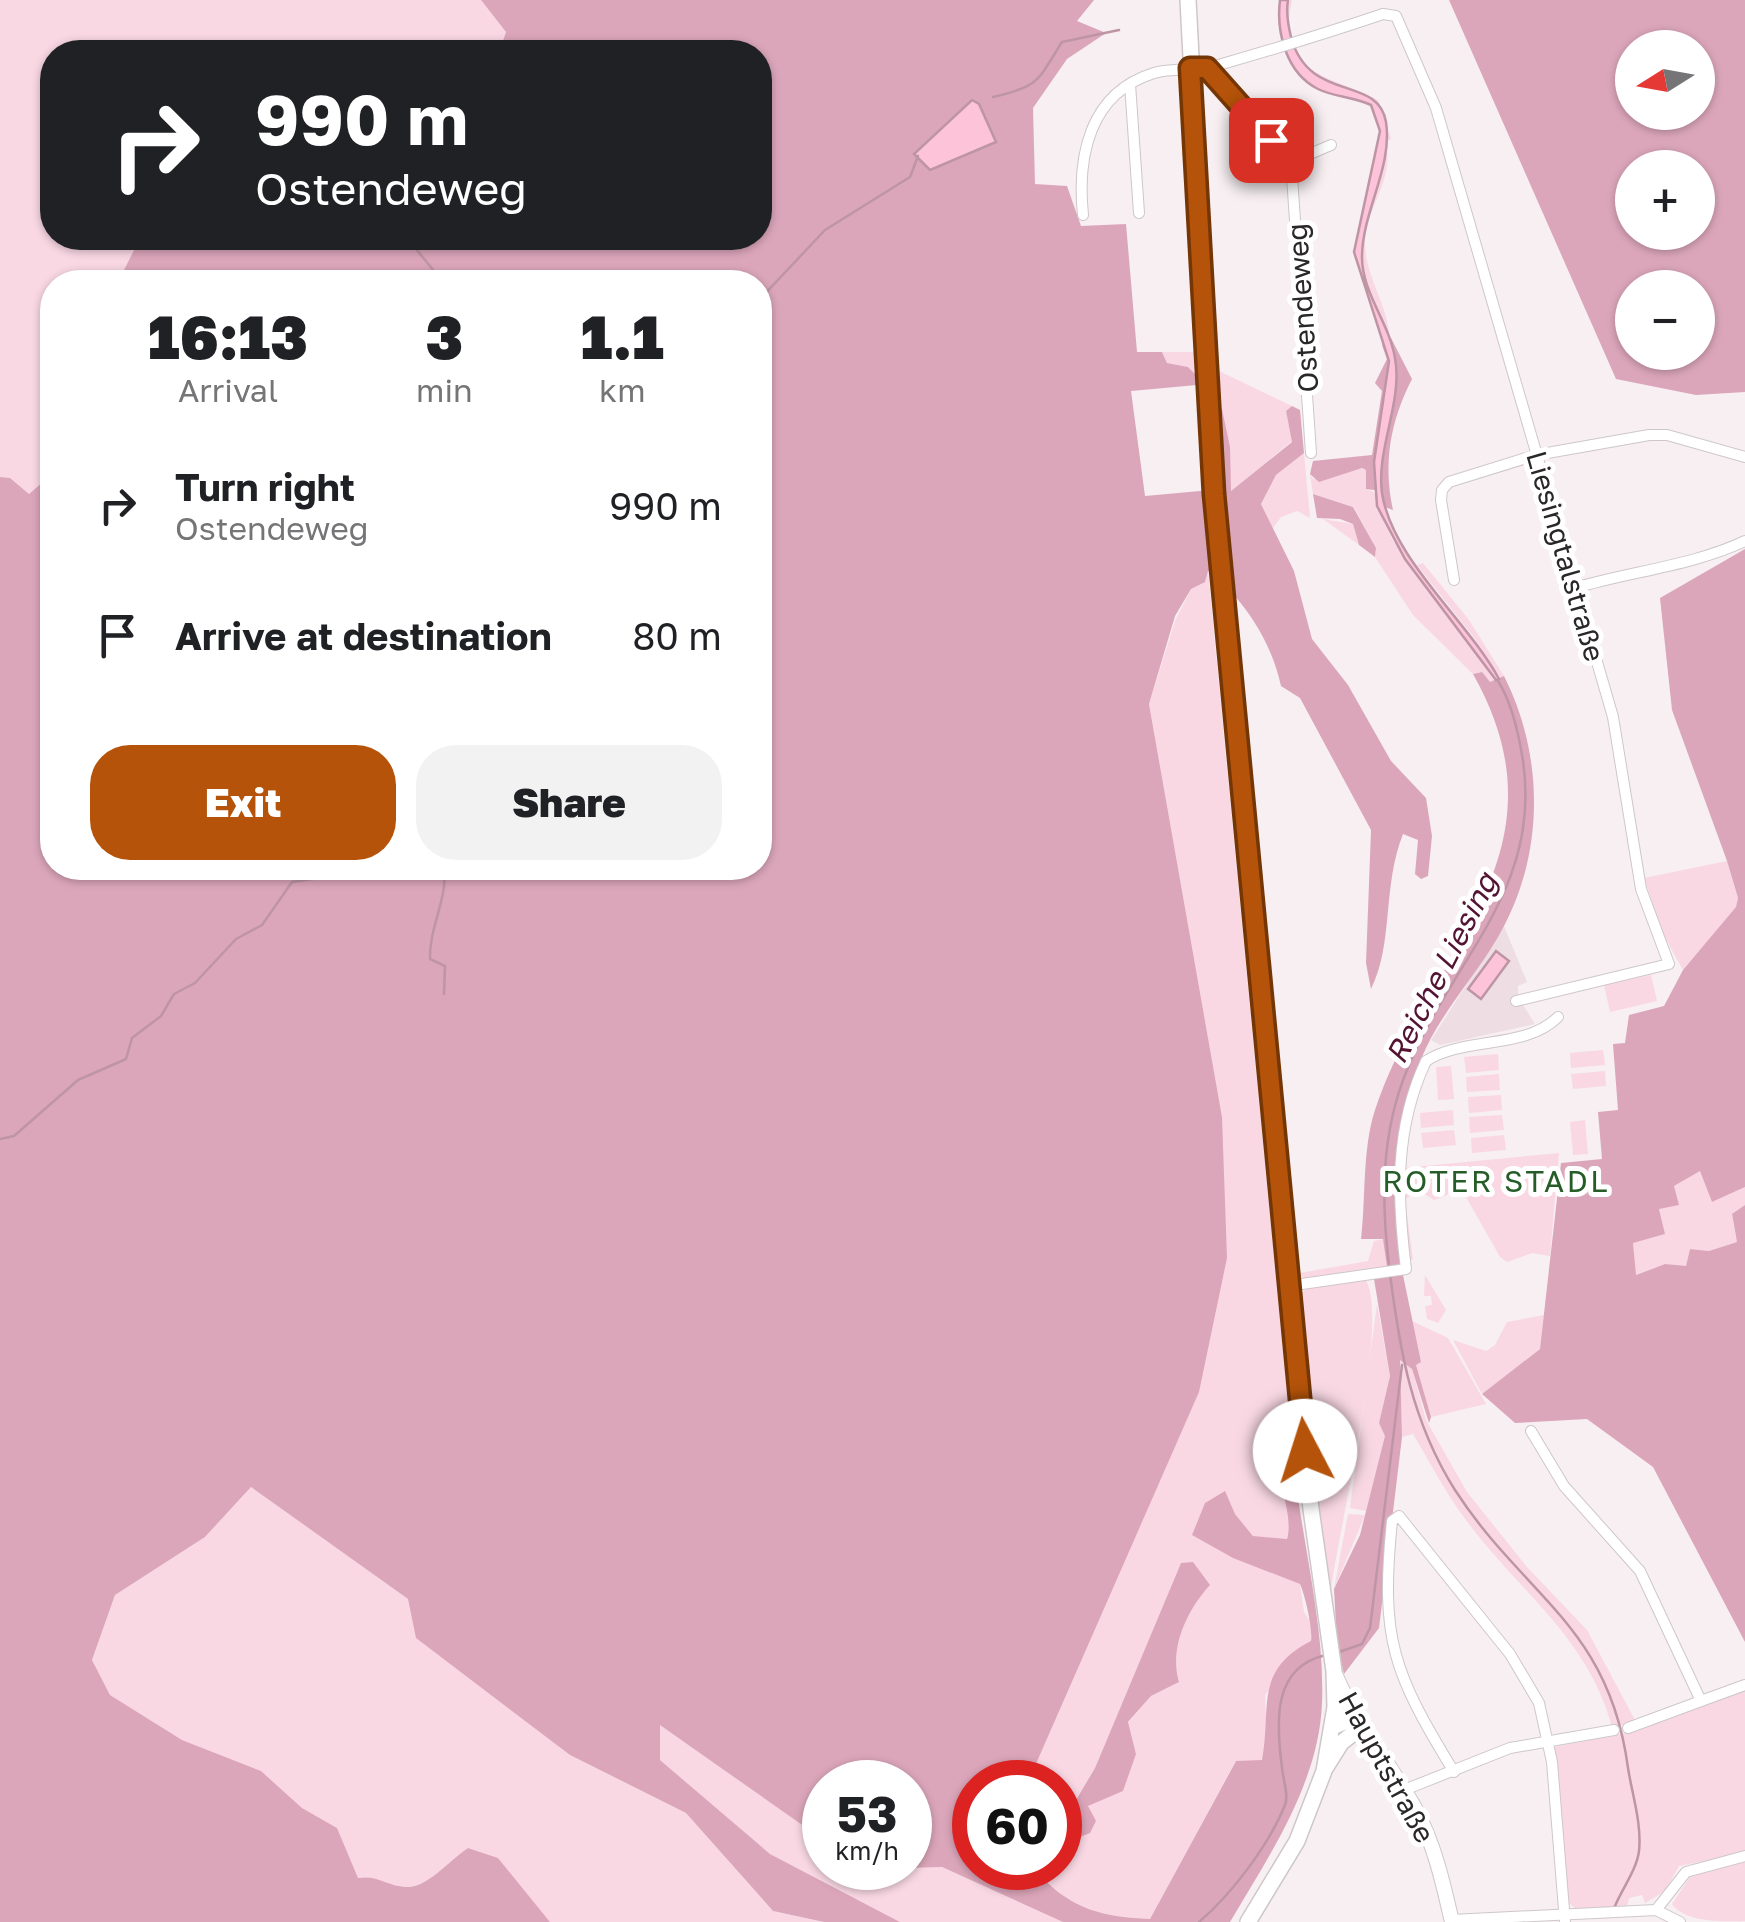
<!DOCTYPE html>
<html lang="en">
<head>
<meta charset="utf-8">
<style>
	:root { --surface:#fff; --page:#f2f2f2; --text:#202124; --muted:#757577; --accent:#b45309 }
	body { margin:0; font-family:"Golos Text",sans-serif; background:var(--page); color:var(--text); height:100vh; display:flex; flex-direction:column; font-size:38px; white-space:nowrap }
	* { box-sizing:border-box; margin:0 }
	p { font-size:32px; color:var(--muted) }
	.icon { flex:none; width:55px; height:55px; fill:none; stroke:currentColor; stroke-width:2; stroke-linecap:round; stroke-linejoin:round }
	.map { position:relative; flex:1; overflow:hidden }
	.panel { position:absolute; left:40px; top:270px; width:732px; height:610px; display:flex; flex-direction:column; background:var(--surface); border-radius:40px; box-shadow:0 2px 8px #0004 }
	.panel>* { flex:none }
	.banner { position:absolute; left:40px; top:40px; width:732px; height:210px; border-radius:40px; box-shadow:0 2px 8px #0004; background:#202124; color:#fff; overflow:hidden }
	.needle { width:65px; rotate:259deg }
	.buttons { position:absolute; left:1615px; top:30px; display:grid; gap:20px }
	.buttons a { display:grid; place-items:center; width:100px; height:100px; border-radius:50%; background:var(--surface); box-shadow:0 2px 8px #0004; font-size:50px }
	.speed { position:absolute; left:802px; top:1760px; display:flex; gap:20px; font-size:50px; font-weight:700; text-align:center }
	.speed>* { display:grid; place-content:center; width:130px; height:130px; border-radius:50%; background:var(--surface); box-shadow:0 2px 8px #0004; line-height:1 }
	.speed small { font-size:25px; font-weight:400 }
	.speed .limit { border:15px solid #d22; background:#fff; color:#111 }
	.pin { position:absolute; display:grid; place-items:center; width:85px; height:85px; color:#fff; margin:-42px; border-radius:20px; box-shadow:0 5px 15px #0006 }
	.me { position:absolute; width:110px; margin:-55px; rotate:355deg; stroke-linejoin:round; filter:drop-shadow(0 0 8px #0008) }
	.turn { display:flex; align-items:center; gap:35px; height:210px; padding:0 50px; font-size:45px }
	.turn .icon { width:130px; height:130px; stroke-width:2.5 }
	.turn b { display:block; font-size:70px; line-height:85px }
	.eta { display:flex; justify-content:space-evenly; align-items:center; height:170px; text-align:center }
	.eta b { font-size:60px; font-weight:800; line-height:70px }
	.cta { display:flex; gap:20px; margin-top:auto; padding:20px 50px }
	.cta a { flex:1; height:115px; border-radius:40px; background:var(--accent); color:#fff; font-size:40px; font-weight:800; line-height:115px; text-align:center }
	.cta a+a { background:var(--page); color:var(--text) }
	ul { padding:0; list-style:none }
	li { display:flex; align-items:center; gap:30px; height:130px; padding:0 50px }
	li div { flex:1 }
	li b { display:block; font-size:38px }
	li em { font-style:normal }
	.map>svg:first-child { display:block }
	.built { fill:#eedee3 }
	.green { fill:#f9d8e4 }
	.forest { fill:#dca6ba; fill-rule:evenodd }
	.water { fill:#fdc4d9; stroke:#be95a4; stroke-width:2.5 }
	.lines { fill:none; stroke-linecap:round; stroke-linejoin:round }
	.stream { stroke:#be95a4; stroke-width:2.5 }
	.street-casing { stroke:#cec7c9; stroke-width:12 }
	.secondary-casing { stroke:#cec7c9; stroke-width:16 }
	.primary-casing { stroke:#cec7c9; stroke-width:18 }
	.street { stroke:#fff; stroke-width:10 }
	.secondary { stroke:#fff; stroke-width:14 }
	.primary { stroke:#fff; stroke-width:15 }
	.route-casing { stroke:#753606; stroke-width:25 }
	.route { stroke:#b45309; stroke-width:18 }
	.labels { text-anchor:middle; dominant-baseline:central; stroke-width:10; stroke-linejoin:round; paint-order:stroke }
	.street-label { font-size:28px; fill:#2a2728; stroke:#fff }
	.water-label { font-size:30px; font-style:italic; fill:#531333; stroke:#fff }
	.neighbourhood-label { font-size:30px; letter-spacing:2.5px; fill:#265c28; stroke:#fff }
</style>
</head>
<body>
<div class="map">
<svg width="1745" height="1922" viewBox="0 0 1745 1922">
	<rect width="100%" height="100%" fill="#f7eff2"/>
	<path class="built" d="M 1504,926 L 1527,982 L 1518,986 L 1518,1006 L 1523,1005 L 1535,1024 L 1440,1045 L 1431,1040 Z"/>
	<g class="green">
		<path d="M 0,0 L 481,0 L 506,32 L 499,52 L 52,52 L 52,238 L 140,238 L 118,282 L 52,282 L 52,474 L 29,494 L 10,478 L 0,477 Z"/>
		<path d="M 1288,0 L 1292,0 C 1274,76 1333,76 1378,100 L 1391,139 L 1385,142 C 1396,176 1367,206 1365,241 C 1364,276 1391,310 1389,339 C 1380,312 1362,287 1362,258 C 1361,208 1403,152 1379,104 C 1329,84 1276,67 1288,0 Z"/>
		<path d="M 1162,352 L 1196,352 L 1196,375 L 1188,367 L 1167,363 Z"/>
		<path d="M 1215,369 L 1292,406 L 1286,411 L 1292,441 L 1230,492 L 1230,447 L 1214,407 Z"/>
		<path d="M 1304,453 L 1310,518 L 1297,511 L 1281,517 L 1273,528 L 1261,504 L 1276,475 Z"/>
		<path d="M 1361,468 L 1366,470 L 1366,489 L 1374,492 L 1392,539 L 1496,680 L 1490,682 L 1481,672 L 1473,674 L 1413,615 L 1375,557 L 1376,548 L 1354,507 L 1313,494 L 1310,474 L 1313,479 Z"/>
		<path d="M 1323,519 L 1353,524 L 1359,545 Z"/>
		<path d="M 1423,563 L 1469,620 L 1504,676 L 1499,679 L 1475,639 L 1417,565 Z"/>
		<path d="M 1208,570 L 1294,1465 L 1285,1463 C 1286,1489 1293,1516 1287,1539 L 1254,1537 L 1235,1514 L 1205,1503 L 1300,1584 L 1304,1612 L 1312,1624 L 1311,1641 L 1265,1695 L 1267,1733 L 1262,1761 L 1235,1762 L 1150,1919 C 1104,1917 1072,1909 1040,1875 L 1060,1868 C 1068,1821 1104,1788 1136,1754 L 1128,1723 L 1151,1696 L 1179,1682 C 1169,1648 1187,1610 1209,1585 L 1181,1563 L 1095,1768 L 1060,1827 L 1060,1782 L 1027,1782 L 1222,1117 L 1149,704 L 1175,621 L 1191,589 Z"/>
		<path d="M 1727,861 L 1738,898 L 1736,908 L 1683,970 L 1663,934 L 1644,878 Z"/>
		<path d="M 1651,975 L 1657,1001 L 1610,1012 L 1604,985 Z"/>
		<path d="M 1603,1050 L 1605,1065 L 1571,1068 L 1570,1053 Z"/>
		<path d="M 1498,1054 L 1499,1070 L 1466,1073 L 1464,1057 Z"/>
		<path d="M 1451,1066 L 1454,1099 L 1438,1100 L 1436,1067 Z"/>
		<path d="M 1605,1071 L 1606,1086 L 1573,1089 L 1571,1074 Z"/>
		<path d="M 1499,1074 L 1500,1090 L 1467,1092 L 1466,1077 Z"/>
		<path d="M 1501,1095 L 1502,1110 L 1469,1113 L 1468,1097 Z"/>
		<path d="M 1453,1110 L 1454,1125 L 1421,1128 L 1420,1113 Z"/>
		<path d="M 1502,1115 L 1504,1130 L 1470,1133 L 1469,1117 Z"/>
		<path d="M 1585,1120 L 1588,1154 L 1573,1155 L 1570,1122 Z"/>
		<path d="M 1454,1130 L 1456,1145 L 1423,1148 L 1421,1133 Z"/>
		<path d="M 1504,1135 L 1506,1150 L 1472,1153 L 1471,1138 Z"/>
		<path d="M 1559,1153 L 1550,1256 L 1532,1253 L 1507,1262 L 1500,1257 L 1466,1197 L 1454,1192 L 1434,1200 L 1417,1189 L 1405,1200 L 1413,1259 L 1410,1260 L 1401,1203 L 1403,1168 Z"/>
		<path d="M 1701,1170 L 1712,1202 L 1745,1187 L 1745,1205 L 1732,1215 L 1737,1242 L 1709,1251 L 1690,1249 L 1686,1267 L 1665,1264 L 1635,1275 L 1633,1242 L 1665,1234 L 1659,1209 L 1674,1186 Z"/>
		<path d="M 1384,1239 L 1387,1267 L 1304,1279 L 1296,1270 L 1300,1273 L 1368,1261 L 1374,1241 Z"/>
		<path d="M 1425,1275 L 1446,1310 L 1438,1323 L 1427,1319 L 1425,1306 L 1432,1305 L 1431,1296 L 1424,1296 Z"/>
		<path d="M 1365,1279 C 1391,1316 1339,1528 1332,1583 C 1329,1600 1332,1619 1333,1637 L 1302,1370 L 1306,1348 L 1300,1294 L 1308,1288 Z"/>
		<path d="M 1377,1304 L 1390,1376 L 1379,1423 L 1386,1436 L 1366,1511 L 1350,1508 Z"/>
		<path d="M 1544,1315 L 1540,1349 L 1482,1394 L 1453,1340 L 1486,1351 L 1495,1345 L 1507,1322 Z"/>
		<path d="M 1410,1320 L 1448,1338 L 1486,1404 L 1431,1417 L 1415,1364 L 1420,1361 Z"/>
		<path d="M 1400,1360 L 1412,1369 L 1426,1420 L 1467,1492 L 1527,1567 L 1587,1630 L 1636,1722 L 1612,1727 C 1588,1637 1518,1591 1466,1520 C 1446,1494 1430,1462 1413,1434 L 1402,1437 Z"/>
		<path d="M 251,1487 L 408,1599 L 570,1755 L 686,1813 L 773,1911 L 824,1922 L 550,1922 L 498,1858 L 468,1848 C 451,1859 426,1889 406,1887 C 387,1886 378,1875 357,1878 L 337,1828 L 302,1808 L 261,1771 L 182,1740 L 110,1695 L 92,1660 L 115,1595 L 205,1537 Z"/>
		<path d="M 1348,1514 L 1365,1515 L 1334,1589 Z"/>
		<path d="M 1745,1690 L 1745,1853 L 1679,1866 L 1665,1891 L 1645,1903 L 1642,1895 L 1629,1898 L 1627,1907 L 1575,1908 L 1569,1903 L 1555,1747 L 1630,1732 Z"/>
		<path d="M 660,1724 L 825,1841 L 825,1868 L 942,1867 L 1063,1922 L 900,1922 L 770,1854 L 660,1760 Z"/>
		<path d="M 1745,1862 L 1745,1921 C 1722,1922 1684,1922 1672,1904 L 1690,1877 Z"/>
	</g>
	<g class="forest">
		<path d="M 481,0 L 1094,0 L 1077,21 L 1106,33 L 1067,59 L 1033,108 L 1035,184 L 1067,186 L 1081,226 L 1126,224 L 1137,352 L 1162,352 L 1167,363 L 1188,367 L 1196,375 L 1197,385 L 1131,391 L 1145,496 L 1211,490 L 1214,407 L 1222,409 L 1230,447 L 1231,491 L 1292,442 L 1286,411 L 1292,406 L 1300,410 L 1304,453 L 1276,475 L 1261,504 L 1294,571 L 1312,639 L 1348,685 L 1391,761 L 1426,798 L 1432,836 L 1428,876 L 1421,879 L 1415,874 L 1418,840 L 1403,834 C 1382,887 1394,943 1371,989 L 1366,963 L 1371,830 L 1300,698 L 1281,686 C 1272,643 1244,598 1208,571 L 1205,582 L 1191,589 L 1175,616 L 1149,704 L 1222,1117 L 1227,1258 L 1199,1392 L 1028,1782 L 975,1782 L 975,1868 L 1051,1868 L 1040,1875 C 1072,1910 1105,1917 1150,1919 L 1236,1761 L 1262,1760 C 1272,1707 1253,1671 1311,1641 C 1313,1629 1305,1595 1300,1584 L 1233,1558 L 1192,1535 L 1205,1503 L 1225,1491 L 1235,1514 L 1253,1536 L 1287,1539 C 1294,1514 1276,1488 1285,1463 L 1294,1465 C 1302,1544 1325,1624 1322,1703 C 1319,1783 1269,1856 1230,1922 L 1063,1922 L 942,1867 L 864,1869 L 910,1868 L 910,1782 L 825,1782 L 825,1841 L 660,1725 L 660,1760 L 770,1854 L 900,1922 L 824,1922 L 773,1911 L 686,1813 L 570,1755 L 416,1638 L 408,1599 L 251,1487 L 205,1537 L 115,1595 L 92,1660 L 110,1695 L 182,1740 L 261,1771 L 302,1808 L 337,1828 L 358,1878 C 378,1875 387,1886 406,1887 C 426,1889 451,1859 468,1848 L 498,1858 L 550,1922 L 0,1922 L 0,477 L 10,478 L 29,494 L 52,474 L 52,868 L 760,868 L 760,282 L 118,282 L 140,238 L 760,238 L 760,52 L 499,52 L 506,32 ZM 979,104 L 995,142 L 930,170 L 915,154 Z"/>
		<path d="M 1449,0 L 1745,0 L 1745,392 L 1696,395 L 1616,379 ZM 1632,48 L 1698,48 L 1698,112 L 1632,112 ZM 1632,168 L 1698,168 L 1698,232 L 1632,232 ZM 1632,288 L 1698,288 L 1698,352 L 1632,352 Z"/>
		<path d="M 1391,338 L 1412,379 C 1390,422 1383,463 1393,510 L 1385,507 L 1382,491 L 1366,489 L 1366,470 L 1362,468 L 1319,482 L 1310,474 L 1313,461 L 1372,455 L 1382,391 L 1375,383 L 1387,359 L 1382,345 Z"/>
		<path d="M 1313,494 L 1353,507 L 1376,548 L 1375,557 L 1359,545 L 1353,524 L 1340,519 L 1317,518 Z"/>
		<path d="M 1745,549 L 1745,1187 L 1712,1202 L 1700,1171 L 1674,1186 L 1679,1205 L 1659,1209 L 1665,1234 L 1633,1243 L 1636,1275 L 1665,1264 L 1686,1266 L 1690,1249 L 1709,1251 L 1737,1242 L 1732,1214 L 1745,1205 L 1745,1642 L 1653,1467 L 1587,1419 L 1515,1423 L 1482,1394 L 1540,1349 L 1561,1163 L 1602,1159 L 1598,1112 L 1618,1110 L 1613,1044 L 1625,1043 L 1629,1015 L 1664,1006 L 1683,970 L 1736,907 L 1738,898 L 1727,861 L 1672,710 L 1660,598 Z"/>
		<path d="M 1482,672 L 1490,682 L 1504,676 C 1543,753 1545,848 1504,926 C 1480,973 1439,1012 1420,1062 C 1393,1129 1393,1195 1402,1265 L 1387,1267 L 1383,1239 L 1361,1239 C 1366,1198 1362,1150 1375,1110 C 1427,952 1575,855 1473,674 Z"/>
		<path d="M 1403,1275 L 1421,1362 L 1416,1365 L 1431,1417 L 1429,1423 L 1412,1369 L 1400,1360 L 1402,1437 L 1379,1628 L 1344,1674 L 1337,1644 L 1334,1589 L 1360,1535 L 1385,1436 L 1379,1423 L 1390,1376 L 1374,1279 Z"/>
		<path d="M 1193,1562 L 1210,1585 C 1187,1610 1169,1648 1179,1682 L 1151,1696 L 1128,1722 L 1136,1754 L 1123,1791 L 1088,1806 L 1096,1821 L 1090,1833 L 1063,1844 L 1060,1861 L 1060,1827 L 1095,1768 L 1181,1563 Z"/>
	</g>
	<g class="water">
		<path d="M 1280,0 L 1288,0 C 1286,12 1288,25 1291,37 C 1309,104 1378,74 1386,122 C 1393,167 1362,212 1362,257 C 1362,293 1389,322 1395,358 C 1403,403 1376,448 1382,493 C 1392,559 1467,620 1499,679 L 1496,680 L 1405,559 L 1377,506 L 1374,462 L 1389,361 L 1354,252 L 1380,131 L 1371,105 C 1354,97 1334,97 1318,89 C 1286,73 1276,32 1280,0 Z"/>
		<path d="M 972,100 L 979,104 L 996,142 L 930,170 L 914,154 Z"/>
		<path d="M 1496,951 L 1509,961 L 1481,999 L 1468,989 Z"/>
	</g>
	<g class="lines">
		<g class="stream">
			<path d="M 993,97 C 1041,86 1037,81 1062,42 L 1119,30"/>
			<path d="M 407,238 L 443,282"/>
			<path d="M 760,299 L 825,230 L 910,177 L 918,156"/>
			<path d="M 444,868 C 448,899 429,927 430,959 L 445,966 L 444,994"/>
			<path d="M 0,1139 L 14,1136 L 78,1080 L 126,1059 L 132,1038 L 161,1016 L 174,994 L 195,983 L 236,939 L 262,925 L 292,882 L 333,876 L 353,868"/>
			<path d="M 1389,1266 C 1381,1199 1381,1133 1407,1070 C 1451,960 1542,891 1523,761 C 1519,735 1512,703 1498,681"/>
			<path d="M 1390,1274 C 1400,1352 1412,1422 1455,1490 C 1524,1597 1609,1625 1628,1768 C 1632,1794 1642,1824 1639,1851 C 1637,1869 1622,1889 1615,1906"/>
			<path d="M 1339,1652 L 1362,1644 L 1370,1628 L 1402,1365"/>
			<path d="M 1199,1922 C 1231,1895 1269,1845 1285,1805 C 1289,1795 1283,1779 1282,1768 C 1276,1722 1272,1667 1326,1655"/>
		</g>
		<g class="street-casing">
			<g id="street">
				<path d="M 1383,14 L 1396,16 L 1436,108 L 1613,717 L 1641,889 L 1669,964 L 1516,1001"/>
				<path d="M 1207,69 L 1291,162 L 1311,453"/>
				<path d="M 1130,84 L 1139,213"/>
				<path d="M 1291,162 L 1331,145"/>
				<path d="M 1083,215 C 1077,157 1089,93 1154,73 C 1174,67 1195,72 1215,66 C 1271,50 1327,33 1383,14"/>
				<path d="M 1454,580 L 1441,500 L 1442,490 L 1449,482 L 1536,455 L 1649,435 L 1667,435 L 1745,457"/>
				<path d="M 1575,588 C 1632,571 1692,566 1745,541"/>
				<path d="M 1288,1286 L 1406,1269 C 1397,1198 1394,1129 1426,1061 C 1465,1036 1525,1050 1558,1017"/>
				<path d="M 1531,1431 L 1564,1486 L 1640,1571 L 1701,1701 L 1745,1685"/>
				<path d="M 1628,1728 L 1701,1701"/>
				<path d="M 1454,1772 C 1393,1672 1380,1640 1392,1521 L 1399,1516 L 1510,1654 L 1539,1703 L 1552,1762 L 1565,1922"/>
				<path d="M 1404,1790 L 1510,1748 L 1614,1730"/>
				<path d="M 1656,1910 L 1686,1872 L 1745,1856"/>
				<path d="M 1451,1920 L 1656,1910 L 1680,1922"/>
			</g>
		</g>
		<g class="secondary-casing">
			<path id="secondary" d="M 1336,1676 C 1357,1726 1391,1764 1416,1810 C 1435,1846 1443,1883 1452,1922"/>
		</g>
		<g class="primary-casing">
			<g id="primary">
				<path d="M 1188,0 L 1214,494 L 1288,1286 L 1311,1509 L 1334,1671 L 1335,1707 L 1324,1771 L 1297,1841 L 1248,1922"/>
				<path d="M 1332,1727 L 1356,1717"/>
				<path d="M 1326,1767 L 1341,1743 L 1361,1727"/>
			</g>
		</g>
		<use href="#street" class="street"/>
		<use href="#secondary" class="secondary"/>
		<use href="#primary" class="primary"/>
	</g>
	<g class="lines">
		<g class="route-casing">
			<path id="route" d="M 1271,140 L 1207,68 L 1190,68 L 1214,494 L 1305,1451"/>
		</g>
		<use href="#route" class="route"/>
	</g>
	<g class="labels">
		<g class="street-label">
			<text transform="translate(1302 308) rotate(-94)">Ostendeweg</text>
			<text transform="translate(1566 556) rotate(74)">Liesingtalstraße</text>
			<text transform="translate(1387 1767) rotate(61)">Hauptstraße</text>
		</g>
		<g class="water-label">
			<text transform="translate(1441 968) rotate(-63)">Reiche Liesing</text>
		</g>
		<g class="neighbourhood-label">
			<text x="1496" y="1181">ROTER STADL</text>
		</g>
	</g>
</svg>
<div class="buttons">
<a><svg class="needle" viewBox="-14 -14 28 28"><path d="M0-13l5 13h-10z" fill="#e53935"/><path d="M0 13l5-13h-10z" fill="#757577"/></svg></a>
<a>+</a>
<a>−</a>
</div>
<div class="speed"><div>53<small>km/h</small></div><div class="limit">60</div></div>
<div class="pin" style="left:1271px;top:140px;background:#d93025"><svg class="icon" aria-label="arrive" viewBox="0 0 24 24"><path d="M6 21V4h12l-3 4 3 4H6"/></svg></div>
<svg class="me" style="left:1305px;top:1451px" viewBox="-20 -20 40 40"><circle r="19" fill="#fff"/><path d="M0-13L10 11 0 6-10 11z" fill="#b45309"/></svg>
<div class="banner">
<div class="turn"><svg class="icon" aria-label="right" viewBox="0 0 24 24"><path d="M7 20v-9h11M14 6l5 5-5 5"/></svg><div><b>990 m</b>Ostendeweg</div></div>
</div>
<section class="panel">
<div class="eta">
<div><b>16:13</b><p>Arrival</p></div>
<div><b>3</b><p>min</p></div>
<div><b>1.1</b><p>km</p></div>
</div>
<ul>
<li><svg class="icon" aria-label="right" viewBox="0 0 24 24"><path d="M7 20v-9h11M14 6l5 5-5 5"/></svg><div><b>Turn right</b><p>Ostendeweg</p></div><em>990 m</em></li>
<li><svg class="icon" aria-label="arrive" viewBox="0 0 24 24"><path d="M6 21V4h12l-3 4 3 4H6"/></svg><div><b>Arrive at destination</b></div><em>80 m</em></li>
</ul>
<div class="cta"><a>Exit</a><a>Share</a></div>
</section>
</div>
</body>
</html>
